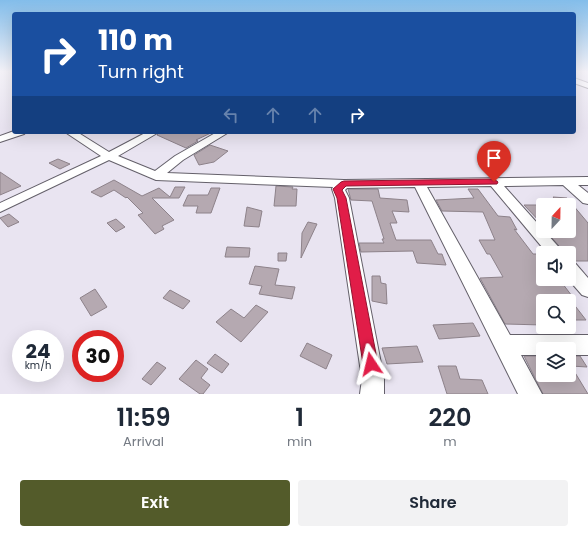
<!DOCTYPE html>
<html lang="en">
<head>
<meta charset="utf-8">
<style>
	:root { --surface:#fff; --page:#f2f2f3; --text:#1f2937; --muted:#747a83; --accent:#535b2a }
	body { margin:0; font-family:Poppins,sans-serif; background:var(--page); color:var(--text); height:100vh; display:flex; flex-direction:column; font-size:15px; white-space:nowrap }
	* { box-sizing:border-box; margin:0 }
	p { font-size:13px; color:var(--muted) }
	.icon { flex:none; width:22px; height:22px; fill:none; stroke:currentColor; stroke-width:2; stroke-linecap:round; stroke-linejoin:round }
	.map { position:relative; height:394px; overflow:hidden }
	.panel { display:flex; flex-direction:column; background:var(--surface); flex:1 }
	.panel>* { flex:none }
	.hud { position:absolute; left:12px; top:12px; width:564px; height:122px; border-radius:4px; box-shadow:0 4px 16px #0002; background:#1a4fa0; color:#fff; overflow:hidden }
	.needle { width:26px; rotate:22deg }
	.controls { position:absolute; left:536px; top:198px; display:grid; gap:8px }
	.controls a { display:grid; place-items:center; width:40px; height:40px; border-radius:4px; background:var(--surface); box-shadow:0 4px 16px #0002; font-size:20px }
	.speed { position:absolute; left:12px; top:330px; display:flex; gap:8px; font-size:20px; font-weight:700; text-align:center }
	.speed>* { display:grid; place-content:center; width:52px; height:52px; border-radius:50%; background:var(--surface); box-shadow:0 4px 16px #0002; line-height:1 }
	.speed small { font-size:10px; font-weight:400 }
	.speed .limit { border:6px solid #d22; background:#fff; color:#111 }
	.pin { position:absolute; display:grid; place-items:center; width:34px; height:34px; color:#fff; margin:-41px -17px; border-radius:50% 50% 50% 0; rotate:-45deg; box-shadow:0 0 4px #0007 }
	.pin .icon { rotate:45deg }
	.me { position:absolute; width:44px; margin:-22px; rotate:350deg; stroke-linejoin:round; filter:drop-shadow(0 0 3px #0008) }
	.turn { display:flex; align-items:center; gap:14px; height:84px; padding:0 20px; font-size:18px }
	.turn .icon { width:52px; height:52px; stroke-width:2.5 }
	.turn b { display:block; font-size:28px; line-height:34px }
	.lanes { display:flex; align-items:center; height:38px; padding:0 20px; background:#0003; justify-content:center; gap:20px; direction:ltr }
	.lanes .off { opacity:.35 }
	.eta { display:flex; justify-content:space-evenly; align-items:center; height:68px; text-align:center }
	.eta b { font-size:24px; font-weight:600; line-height:28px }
	.cta { display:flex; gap:8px; margin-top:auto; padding:8px 20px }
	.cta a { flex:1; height:46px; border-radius:4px; background:var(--accent); color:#fff; font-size:16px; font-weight:600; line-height:46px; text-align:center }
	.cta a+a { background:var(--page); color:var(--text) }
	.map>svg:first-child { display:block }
	.building { fill:#b5a9b1; stroke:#8d828a }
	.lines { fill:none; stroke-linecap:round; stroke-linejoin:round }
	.minor-casing { stroke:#64606a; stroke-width:2 }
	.minor { fill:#fff; fill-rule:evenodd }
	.route { fill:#e11d48; stroke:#92132f }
</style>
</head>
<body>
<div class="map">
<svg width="588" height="394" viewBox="0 0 588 394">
	<rect width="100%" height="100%" fill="#e9e4f1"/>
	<g class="building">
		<path d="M 160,132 L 213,132 L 196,140 L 198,141 L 186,148 L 157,135 Z"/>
		<path d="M 210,145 L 228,151 L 214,162 L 199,165 L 194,155 Z"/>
		<path d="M 58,159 L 70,164 L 60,169 L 49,163 Z"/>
		<path d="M 0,172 L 21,186 L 0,195 Z"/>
		<path d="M 114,180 L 142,196 L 159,188 L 170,197 L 175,187 L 185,187 L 179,198 L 152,198 L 174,220 L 162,226 L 164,229 L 155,234 L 138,215 L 143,213 L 127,197 L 126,198 L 114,190 L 101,197 L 91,192 Z"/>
		<path d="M 276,186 L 293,187 L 292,189 L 297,189 L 296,206 L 274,206 Z"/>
		<path d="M 211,188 L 220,188 L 211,213 L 196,213 L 198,206 L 183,206 L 188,195 L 208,195 Z"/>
		<path d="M 348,189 L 378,189 L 380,198 L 407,200 L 409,212 L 392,211 L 397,223 L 390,223 L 396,240 L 431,240 L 438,254 L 442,254 L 446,265 L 417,263 L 413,251 L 361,252 L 359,243 L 384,243 L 382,239 L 384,239 L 372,201 L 351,200 Z"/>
		<path d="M 468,189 L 478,189 L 498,216 L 510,217 L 517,230 L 514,229 L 533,254 L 543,254 L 543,279 L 559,279 L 572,296 L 543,296 L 543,325 L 505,324 L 480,278 L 503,277 L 490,254 L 487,254 L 479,240 L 495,240 L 483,212 L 442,211 L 436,200 L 474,198 Z"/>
		<path d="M 553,197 L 567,198 L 588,223 L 588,261 L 569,261 L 569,253 L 565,253 L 546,231 L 569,231 L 569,219 L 572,220 L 569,216 L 569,205 L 560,205 Z"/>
		<path d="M 524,205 L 537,205 L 543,211 L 543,225 Z"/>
		<path d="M 247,207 L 262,211 L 259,227 L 244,226 Z"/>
		<path d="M 9,214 L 19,222 L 8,227 L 0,218 Z"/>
		<path d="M 116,219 L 125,227 L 116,232 L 107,223 Z"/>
		<path d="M 308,222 L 317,224 L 301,258 L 302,233 Z"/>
		<path d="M 227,247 L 250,248 L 249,257 L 225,257 Z"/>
		<path d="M 278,253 L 287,253 L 286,261 L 278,261 Z"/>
		<path d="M 255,266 L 279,269 L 275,285 L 295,287 L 292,299 L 259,294 L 262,286 L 249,284 Z"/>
		<path d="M 372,276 L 380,276 L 381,283 L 386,284 L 387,304 L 372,301 Z"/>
		<path d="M 95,289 L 107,307 L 91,316 L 80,298 Z"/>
		<path d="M 170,290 L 190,301 L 183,309 L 163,298 Z"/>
		<path d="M 569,298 L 586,320 L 569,320 Z"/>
		<path d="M 256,305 L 268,312 L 241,342 L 216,322 L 231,309 L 244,318 Z"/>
		<path d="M 473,323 L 480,336 L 439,339 L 433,325 Z"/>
		<path d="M 307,343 L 332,355 L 326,369 L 300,356 Z"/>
		<path d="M 417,346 L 423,362 L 387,364 L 382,348 Z"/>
		<path d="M 215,354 L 229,364 L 222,373 L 207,363 Z"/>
		<path d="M 524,356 L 543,356 L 543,375 L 569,375 L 569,356 L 580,356 L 587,367 L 571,366 L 588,394 L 543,394 Z"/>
		<path d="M 196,360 L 208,369 L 201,378 L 210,385 L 203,394 L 200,394 L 179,379 Z"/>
		<path d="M 157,362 L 166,368 L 151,385 L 142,379 Z"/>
		<path d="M 438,366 L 456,366 L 460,379 L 482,380 L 488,394 L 447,394 Z"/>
	</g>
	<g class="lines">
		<g class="minor-casing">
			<g id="minor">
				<path d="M 574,78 L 588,83 L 588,88 L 574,83 Z"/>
				<path d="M 14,131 L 26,132 L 24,134 L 0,142 L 0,136 Z"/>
				<path d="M 65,132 L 77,132 L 109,152 L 147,132 L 159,132 L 118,156 L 155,171 L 175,156 L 217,132 L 229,132 L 183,160 L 167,173 L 344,180 L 588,177 L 588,185 L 578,185 L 588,193 L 588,204 L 583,203 L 563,185 L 504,186 L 564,253 L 547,253 L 491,186 L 427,187 L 510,335 L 588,335 L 588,355 L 569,355 L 569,349 L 543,349 L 543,355 L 521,355 L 542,394 L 518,394 L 415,187 L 347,188 L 345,190 L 349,198 L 384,379 L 384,394 L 360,394 L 362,379 L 335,198 L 332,189 L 333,187 L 156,180 L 109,160 L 0,212 L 0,203 L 101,156 Z"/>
				<path d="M 569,262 L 575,263 L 588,278 L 588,297 L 582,295 L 568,279 Z"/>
			</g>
		</g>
		<use href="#minor" class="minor"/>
	</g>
	<linearGradient id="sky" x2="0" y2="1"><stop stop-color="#83bdea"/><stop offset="0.56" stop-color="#f5f3f9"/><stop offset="1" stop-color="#f5f3f9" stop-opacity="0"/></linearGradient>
	<rect width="588" height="128" fill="url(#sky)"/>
	<path class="route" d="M 494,179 L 498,182 L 497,184 L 346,186 L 342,190 L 346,198 L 378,364 L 376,369 L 371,372 L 365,369 L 363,364 L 337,198 L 333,189 L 341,182 L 344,181 Z"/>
</svg>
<div class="controls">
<a><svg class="needle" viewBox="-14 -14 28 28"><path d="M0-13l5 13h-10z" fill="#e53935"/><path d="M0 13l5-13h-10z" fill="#747a83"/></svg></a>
<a><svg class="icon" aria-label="sound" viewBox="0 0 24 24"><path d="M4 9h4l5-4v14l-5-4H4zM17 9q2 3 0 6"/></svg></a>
<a><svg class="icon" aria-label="search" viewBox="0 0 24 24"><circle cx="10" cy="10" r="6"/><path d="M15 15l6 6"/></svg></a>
<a><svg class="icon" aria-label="layers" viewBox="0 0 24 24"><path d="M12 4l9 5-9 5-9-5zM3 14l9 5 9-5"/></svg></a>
</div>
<div class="speed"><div>24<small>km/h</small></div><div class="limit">30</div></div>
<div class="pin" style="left:494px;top:182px;background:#d93025"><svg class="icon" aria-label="arrive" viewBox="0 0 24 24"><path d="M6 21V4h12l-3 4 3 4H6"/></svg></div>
<svg class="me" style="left:371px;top:364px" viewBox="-20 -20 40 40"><path d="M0-17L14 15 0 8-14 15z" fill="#e11d48" stroke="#fff" stroke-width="4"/></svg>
<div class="hud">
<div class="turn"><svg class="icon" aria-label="right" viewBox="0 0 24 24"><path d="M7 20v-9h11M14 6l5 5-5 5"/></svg><div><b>110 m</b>Turn right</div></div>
<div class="lanes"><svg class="icon off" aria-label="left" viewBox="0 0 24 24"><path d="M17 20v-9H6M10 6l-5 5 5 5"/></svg><svg class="icon off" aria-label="ahead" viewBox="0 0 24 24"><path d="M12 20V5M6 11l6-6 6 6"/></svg><svg class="icon off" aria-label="ahead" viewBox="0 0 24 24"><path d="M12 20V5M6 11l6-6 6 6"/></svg><svg class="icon" aria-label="right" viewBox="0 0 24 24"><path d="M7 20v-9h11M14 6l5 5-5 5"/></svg></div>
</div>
</div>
<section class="panel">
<div class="eta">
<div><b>11:59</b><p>Arrival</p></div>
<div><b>1</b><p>min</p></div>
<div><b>220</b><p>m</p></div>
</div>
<div class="cta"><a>Exit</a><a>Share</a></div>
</section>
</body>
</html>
